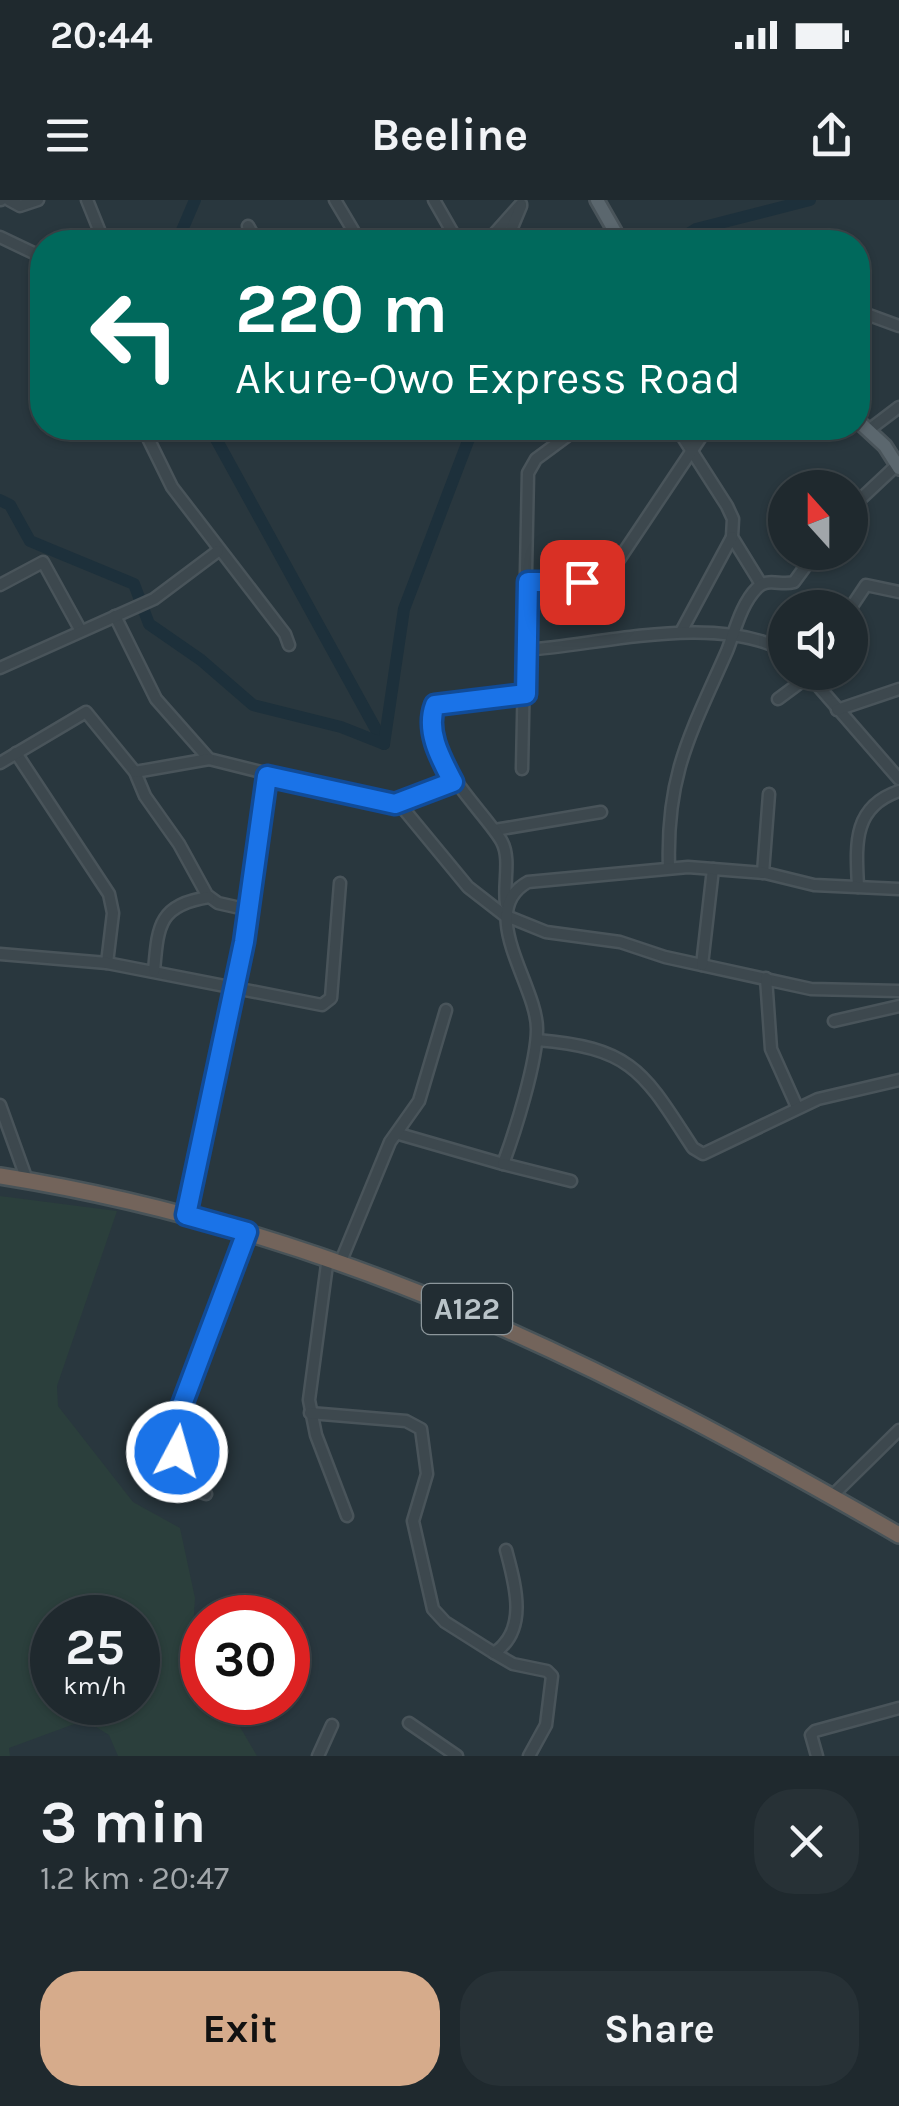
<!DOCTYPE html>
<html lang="en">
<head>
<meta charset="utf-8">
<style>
	:root { --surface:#1f292e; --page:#273136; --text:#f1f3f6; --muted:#a1a6aa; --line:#3c454a; --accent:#d6ab8b }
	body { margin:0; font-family:Karla,sans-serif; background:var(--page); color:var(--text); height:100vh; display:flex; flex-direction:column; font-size:38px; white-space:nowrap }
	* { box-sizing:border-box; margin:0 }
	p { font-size:32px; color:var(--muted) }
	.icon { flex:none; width:55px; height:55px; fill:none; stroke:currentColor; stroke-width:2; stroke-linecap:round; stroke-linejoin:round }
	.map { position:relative; height:1556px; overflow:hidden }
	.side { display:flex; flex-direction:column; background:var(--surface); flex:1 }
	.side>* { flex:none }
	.hud { position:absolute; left:30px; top:30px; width:840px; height:210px; border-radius:40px; box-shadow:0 2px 8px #0004,0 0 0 2px var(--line); background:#00695c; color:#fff; overflow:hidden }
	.needle { width:65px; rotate:339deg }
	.controls { position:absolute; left:768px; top:270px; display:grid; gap:20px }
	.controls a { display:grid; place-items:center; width:100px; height:100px; border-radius:50%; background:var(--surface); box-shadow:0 2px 8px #0004,0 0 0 2px var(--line); font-size:50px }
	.speed { position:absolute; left:30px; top:1395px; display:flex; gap:20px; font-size:50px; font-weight:700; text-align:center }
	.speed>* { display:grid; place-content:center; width:130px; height:130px; border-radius:50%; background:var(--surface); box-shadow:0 2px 8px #0004,0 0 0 2px var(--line); line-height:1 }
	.speed small { font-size:25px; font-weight:400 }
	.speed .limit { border:15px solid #d22; background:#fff; color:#111 }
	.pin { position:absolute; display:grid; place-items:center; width:85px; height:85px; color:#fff; margin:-42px; border-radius:20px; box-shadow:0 5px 15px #0006 }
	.me { position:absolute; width:110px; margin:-55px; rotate:6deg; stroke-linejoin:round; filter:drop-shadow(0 0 8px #0008) }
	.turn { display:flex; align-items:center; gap:35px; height:210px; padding:0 40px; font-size:45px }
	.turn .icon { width:130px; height:130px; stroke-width:2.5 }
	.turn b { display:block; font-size:70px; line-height:85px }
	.round { display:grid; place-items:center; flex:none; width:105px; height:105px; border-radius:40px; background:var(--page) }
	.head { display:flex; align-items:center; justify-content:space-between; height:170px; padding:0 40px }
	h1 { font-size:60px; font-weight:700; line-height:75px }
	.cta { display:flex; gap:20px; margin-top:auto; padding:20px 40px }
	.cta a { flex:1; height:115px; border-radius:40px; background:var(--accent); color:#111; font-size:40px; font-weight:700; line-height:115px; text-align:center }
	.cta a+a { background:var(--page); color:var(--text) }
	.status { display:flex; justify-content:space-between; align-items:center; height:70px; padding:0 50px; background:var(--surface); direction:ltr }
	.status svg { height:28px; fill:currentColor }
	header { display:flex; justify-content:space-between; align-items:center; height:130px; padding:0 40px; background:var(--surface); font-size:45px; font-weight:700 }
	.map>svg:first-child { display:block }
	.green { fill:#2b3f3c; fill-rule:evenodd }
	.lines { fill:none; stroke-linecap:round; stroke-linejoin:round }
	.river { stroke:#1d303b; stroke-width:12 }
	.minor-casing { stroke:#49545a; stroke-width:15 }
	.major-casing { stroke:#49545a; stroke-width:18 }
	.highway-casing { stroke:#485358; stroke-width:20 }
	.minor { stroke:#3d484e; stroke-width:10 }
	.major { stroke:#5b676e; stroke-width:12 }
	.highway { stroke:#73645b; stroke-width:15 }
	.route-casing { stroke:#114b97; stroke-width:25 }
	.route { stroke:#1a73e8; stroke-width:18 }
	.labels { text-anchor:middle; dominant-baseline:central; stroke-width:10; stroke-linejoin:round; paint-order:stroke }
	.shield { fill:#222d33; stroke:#8c969b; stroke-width:2.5 }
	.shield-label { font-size:30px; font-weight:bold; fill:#b9c3c8 }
</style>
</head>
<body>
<div class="status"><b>20:44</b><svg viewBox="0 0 49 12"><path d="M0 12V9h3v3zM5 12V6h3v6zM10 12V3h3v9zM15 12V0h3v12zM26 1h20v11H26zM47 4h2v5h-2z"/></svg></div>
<header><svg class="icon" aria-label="menu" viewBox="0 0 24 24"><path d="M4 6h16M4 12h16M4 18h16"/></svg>Beeline<svg class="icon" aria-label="share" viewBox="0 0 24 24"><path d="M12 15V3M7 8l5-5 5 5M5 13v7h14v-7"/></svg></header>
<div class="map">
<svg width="899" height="1556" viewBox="0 0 899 1556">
	<rect width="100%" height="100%" fill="#29373e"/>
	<path class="green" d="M 0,996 L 117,1011 L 57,1186 L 58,1206 L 133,1302 L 180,1328 L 195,1398 L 192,1445 L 202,1463 L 202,1502 L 226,1503 L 257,1556 L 118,1556 L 109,1535 L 85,1520 L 9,1548 L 10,1556 L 0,1556 ZM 52,1418 L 138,1418 L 138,1502 L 52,1502 Z"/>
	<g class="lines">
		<g class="river">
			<path d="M 177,42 L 195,0"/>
			<path d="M 675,42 L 696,29 L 810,0"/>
			<path d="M 210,228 L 384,544"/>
			<path d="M 0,300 L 10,305 L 30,341 L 134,384 L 149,424 L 201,460 L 253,505 L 341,527 L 384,544 L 404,409 L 473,228"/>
		</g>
		<g class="minor-casing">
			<g id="minor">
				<path d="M 0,0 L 1,0"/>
				<path d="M 9,0 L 20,6 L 38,0"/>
				<path d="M 87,0 L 104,42"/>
				<path d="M 335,0 L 360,42"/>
				<path d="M 434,0 L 458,42"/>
				<path d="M 248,26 L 257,42"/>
				<path d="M 0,37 L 42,57"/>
				<path d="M 487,42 L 521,4"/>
				<path d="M 506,42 L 521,6"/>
				<path d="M 858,111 L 899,126"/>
				<path d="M 143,228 L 172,287 L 285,434 L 289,445"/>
				<path d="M 677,228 L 727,306 L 733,319 L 732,337 L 761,384"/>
				<path d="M 870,229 L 899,207"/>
				<path d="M 850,309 L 899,263"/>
				<path d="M 527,382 L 592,382 L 608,376 L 707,228"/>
				<path d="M 0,385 L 43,362 L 81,431"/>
				<path d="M 850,409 L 866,385 L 899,392"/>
				<path d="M 115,416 L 156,499 L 209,559 L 402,607 L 468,687 L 504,715 L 546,732 L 620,742 L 665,757 L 811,789 L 899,791"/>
				<path d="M 682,430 L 732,337"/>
				<path d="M 526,450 C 605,444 714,413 785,451"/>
				<path d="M 0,468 L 154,399 L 218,351"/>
				<path d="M 806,472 L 899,579"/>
				<path d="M 778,499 L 809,476"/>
				<path d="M 837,510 L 899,489"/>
				<path d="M 16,553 L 109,694 L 113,713 L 107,763"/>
				<path d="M 0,563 L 86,512 L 135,572 L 145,596 L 179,644 L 207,695 L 218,703 L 249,710"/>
				<path d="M 522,569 L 528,273 L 536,259 L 578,228"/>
				<path d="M 135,572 L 209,559"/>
				<path d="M 395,604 L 453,582"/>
				<path d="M 495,630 L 601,612"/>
				<path d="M 669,667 C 666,574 691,533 727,451 C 735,431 741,404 757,388 C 767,377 781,386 794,382 L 816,352"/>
				<path d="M 763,673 L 769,594"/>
				<path d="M 858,687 C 856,645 852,607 899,591"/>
				<path d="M 506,704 C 503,685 511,659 502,642 C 490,617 398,532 440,504 L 526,494"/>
				<path d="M 0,754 L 107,763 L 322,805 L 331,798 L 340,683"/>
				<path d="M 702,765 L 713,669"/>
				<path d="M 154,771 C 158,726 158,705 209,697"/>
				<path d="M 766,778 L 771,849 L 797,907"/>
				<path d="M 834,821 L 899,806"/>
				<path d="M 537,840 C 634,848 644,873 693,948 L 703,954 L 818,899 L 899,880"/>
				<path d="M 0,905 L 27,980"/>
				<path d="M 399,934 L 503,964 C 515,932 537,862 537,829 C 537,785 475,711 528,682 L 688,667 L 765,673 L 814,685 L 899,689"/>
				<path d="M 503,964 L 571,981"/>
				<path d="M 186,1015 L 244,742 L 267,576"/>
				<path d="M 328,1057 L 309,1200 L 316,1235 L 347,1316"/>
				<path d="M 341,1061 L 390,942 L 419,901 L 446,810"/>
				<path d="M 310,1213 L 406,1221 L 421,1229 L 427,1274 L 413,1321 L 433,1409 L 445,1422 L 494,1453 C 529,1430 515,1384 506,1350"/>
				<path d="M 206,1294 L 191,1289 L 178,1260 L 180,1210 L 247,1032"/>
				<path d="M 832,1296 L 899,1230"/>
				<path d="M 494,1453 L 513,1464 L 547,1471 L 552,1476 L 546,1525 L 529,1556"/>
				<path d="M 409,1523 L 457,1556"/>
				<path d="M 318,1556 L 332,1525"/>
				<path d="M 817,1556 L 811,1535 L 815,1531 L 899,1508"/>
			</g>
		</g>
		<g class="major-casing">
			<g id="major">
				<path d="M 597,0 L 621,42"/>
				<path d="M 858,221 L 885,246 L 899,268"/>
			</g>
		</g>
		<g class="highway-casing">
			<path id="highway" d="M 0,976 C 339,1030 606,1166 899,1335"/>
		</g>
		<use href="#minor" class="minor"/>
		<use href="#major" class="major"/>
		<use href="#highway" class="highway"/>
	</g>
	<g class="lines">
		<g class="route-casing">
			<path id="route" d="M 177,1252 L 180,1210 L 247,1032 L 186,1015 L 244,742 L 267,576 L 395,604 L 453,582 C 441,559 425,531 435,505 L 526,494 L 528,382 L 582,382"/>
		</g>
		<use href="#route" class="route"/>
	</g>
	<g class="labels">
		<rect class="shield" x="422" y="1084" width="90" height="50" rx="8"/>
		<g class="shield-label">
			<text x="467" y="1109">A122</text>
		</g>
	</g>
</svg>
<div class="controls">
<a><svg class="needle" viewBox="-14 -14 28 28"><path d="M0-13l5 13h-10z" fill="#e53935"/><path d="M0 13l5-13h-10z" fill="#a1a6aa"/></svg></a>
<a><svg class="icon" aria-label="sound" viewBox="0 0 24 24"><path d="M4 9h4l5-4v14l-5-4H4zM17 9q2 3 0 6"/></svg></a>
</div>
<div class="speed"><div>25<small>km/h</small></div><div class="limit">30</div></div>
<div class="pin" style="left:582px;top:382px;background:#d93025"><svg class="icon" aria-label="arrive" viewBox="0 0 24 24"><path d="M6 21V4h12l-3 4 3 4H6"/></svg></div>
<svg class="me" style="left:177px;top:1252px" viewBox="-20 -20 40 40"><circle r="17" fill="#1a73e8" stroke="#fff" stroke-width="3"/><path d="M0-11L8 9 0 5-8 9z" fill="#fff"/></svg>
<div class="hud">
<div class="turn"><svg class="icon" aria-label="left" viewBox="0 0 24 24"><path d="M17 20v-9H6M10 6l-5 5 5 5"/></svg><div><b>220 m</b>Akure-Owo Express Road</div></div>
</div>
</div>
<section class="side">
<div class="head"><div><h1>3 min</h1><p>1.2 km · 20:47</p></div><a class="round"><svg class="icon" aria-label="close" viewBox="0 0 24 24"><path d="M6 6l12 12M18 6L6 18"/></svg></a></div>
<div class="cta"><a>Exit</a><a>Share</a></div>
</section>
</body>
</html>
